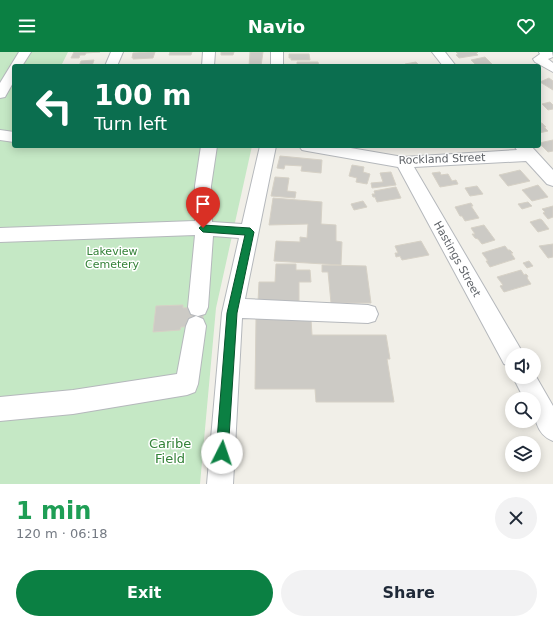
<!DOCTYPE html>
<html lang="en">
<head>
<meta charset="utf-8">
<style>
	:root { --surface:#fff; --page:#f2f2f3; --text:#1f2937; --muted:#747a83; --accent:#0b8043 }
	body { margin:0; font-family:"DejaVu Sans",sans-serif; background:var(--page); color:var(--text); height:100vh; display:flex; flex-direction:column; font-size:15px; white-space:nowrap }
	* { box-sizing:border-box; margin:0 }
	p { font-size:13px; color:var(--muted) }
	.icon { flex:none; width:22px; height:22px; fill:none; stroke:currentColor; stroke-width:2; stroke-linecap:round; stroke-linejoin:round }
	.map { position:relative; height:432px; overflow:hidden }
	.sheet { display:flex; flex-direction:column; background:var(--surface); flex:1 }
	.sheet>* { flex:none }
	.banner { position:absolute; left:12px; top:12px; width:529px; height:84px; border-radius:4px; box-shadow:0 2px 10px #0003; background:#0b6e4f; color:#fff; overflow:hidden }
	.fabs { position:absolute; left:505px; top:296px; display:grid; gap:8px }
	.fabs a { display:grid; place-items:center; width:36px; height:36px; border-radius:50%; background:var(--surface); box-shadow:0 2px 10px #0003; font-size:20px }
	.pin { position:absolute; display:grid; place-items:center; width:34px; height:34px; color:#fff; margin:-41px -17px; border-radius:50% 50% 50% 0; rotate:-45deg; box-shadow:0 0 4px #0007 }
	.pin .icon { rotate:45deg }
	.me { position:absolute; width:44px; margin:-22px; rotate:4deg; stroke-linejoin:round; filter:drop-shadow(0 0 3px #0008) }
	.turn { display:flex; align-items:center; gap:14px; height:84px; padding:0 16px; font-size:18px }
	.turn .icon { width:52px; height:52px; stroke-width:2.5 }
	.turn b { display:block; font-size:28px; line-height:34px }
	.round { display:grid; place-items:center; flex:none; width:42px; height:42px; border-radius:21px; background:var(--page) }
	.headline { display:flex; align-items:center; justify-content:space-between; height:68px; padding:0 16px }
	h1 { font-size:24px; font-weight:600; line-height:30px; color:#1e9e55 }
	.cta { display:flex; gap:8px; margin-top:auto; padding:8px 16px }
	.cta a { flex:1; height:46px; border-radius:24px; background:var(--accent); color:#fff; font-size:16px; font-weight:600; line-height:46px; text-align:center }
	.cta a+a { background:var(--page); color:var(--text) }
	header { display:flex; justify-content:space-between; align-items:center; height:52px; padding:0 16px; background:var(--accent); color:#fff; font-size:18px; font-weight:600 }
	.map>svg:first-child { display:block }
	.green { fill:#c5e8c5 }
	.building { fill:#cccac5; stroke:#d6d1c6 }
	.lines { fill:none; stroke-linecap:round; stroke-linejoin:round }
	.minor-casing { stroke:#b5b8bc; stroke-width:2 }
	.minor { fill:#fff; fill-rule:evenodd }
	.route { fill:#0b8043; stroke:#07532c }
	.labels { text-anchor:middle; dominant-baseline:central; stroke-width:3; stroke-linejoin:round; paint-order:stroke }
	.street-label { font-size:11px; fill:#5f6368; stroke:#fff }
	.park-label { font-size:11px; fill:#348238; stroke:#fff }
	.near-park-label { font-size:13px; fill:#348238; stroke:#fff }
</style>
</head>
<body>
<header><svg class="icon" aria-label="menu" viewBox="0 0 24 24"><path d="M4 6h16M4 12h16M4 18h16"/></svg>Navio<svg class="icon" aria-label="heart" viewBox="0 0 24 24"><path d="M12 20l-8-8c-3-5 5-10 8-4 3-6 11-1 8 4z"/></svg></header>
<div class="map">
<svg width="553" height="432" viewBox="0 0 553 432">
	<rect width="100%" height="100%" fill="#f1efe8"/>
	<path class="green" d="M 0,0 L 68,0 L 61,14 L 14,14 L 14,94 L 252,94 L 216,256 L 200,432 L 0,432 Z"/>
	<g class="building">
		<path d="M 74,0 L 100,0 L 86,1 L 85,3 L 80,3 L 79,6 L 71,6 Z"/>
		<path d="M 148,0 L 155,0 L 153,6 L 133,7 L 134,6 L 132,6 L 133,1 Z"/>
		<path d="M 170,0 L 192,0 L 191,3 L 169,3 Z"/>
		<path d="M 221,0 L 234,0 L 233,3 L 221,3 Z"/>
		<path d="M 250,0 L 263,0 L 261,14 L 249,14 Z"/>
		<path d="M 456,0 L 478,0 L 476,1 L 478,3 L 459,6 L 456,3 L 458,2 Z"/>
		<path d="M 289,2 L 309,2 L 310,8 L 291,8 L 291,6 L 289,6 Z"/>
		<path d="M 485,5 L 493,13 L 477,14 L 471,8 Z"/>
		<path d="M 94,8 L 92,14 L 79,14 L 81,9 Z"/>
		<path d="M 297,10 L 318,10 L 319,14 L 297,14 Z"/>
		<path d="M 416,10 L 420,14 L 422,14 L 407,14 L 405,12 Z"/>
		<path d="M 549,26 L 553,29 L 553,38 L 540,30 Z"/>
		<path d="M 550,50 L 553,53 L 553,57 L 548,58 L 542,52 Z"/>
		<path d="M 539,71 L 542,71 L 546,75 L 544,75 L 548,79 L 539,81 Z"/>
		<path d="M 553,88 L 553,99 L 548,100 L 539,91 Z"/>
		<path d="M 280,104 L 322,108 L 321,121 L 301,119 L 302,114 L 285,113 L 284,117 L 277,116 Z"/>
		<path d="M 352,113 L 364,115 L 363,120 L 370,122 L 367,132 L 356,130 L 357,126 L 349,124 Z"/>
		<path d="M 520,118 L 530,129 L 508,134 L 499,123 Z"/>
		<path d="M 391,120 L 396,133 L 372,136 L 371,131 L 383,130 L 380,121 Z"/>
		<path d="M 440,120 L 441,123 L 448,122 L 452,129 L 456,128 L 458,132 L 440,135 L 432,121 Z"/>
		<path d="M 275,125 L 289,126 L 287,139 L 296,140 L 295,146 L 271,144 Z"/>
		<path d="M 538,133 L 548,145 L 532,149 L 522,138 Z"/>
		<path d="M 477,134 L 483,142 L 470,144 L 465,136 Z"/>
		<path d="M 396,135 L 401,146 L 377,150 L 375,145 L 373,145 L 372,142 L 375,142 L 374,139 Z"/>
		<path d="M 273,146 L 322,150 L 321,172 L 336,173 L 336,189 L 342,190 L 341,213 L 274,209 L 276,189 L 300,190 L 300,185 L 307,186 L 308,172 L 269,173 Z"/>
		<path d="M 363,149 L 367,155 L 354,158 L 351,152 Z"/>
		<path d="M 528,150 L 532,154 L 522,157 L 518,152 Z"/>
		<path d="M 471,151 L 473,154 L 471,154 L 479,166 L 465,169 L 462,164 L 460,164 L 455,155 Z"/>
		<path d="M 553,154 L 553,165 L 548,167 L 543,161 L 545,160 L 542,157 Z"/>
		<path d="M 540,167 L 542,168 L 549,177 L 538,180 L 530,170 Z"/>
		<path d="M 484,173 L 495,188 L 482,192 L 478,187 L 475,186 L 472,182 L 475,182 L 471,176 Z"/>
		<path d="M 421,189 L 429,203 L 402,208 L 400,204 L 396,205 L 395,201 L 398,201 L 395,194 Z"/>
		<path d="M 553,192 L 553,205 L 548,206 L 539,194 Z"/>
		<path d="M 505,194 L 508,198 L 510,198 L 513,201 L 511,201 L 515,207 L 490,215 L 486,209 L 488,209 L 482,201 Z"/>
		<path d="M 529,209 L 533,214 L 527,216 L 523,211 Z"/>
		<path d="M 276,212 L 296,212 L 296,218 L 310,218 L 311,230 L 299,230 L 299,250 L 258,250 L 259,230 L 275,230 Z"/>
		<path d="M 322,213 L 366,214 L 371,251 L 331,251 L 328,220 L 322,220 Z"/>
		<path d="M 521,218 L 524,223 L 526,222 L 528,224 L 527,226 L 531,232 L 504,240 L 500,234 L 503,233 L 497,225 Z"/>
		<path d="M 183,253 L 183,256 L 204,255 L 202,274 L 181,275 L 180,278 L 153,280 L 156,254 Z"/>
		<path d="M 256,267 L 311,267 L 312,283 L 386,283 L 390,307 L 387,307 L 394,350 L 316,350 L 315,337 L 255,337 Z"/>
	</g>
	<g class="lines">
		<g class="minor-casing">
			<g id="minor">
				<path d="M 19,0 L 31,0 L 22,14 L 14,14 L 14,29 L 5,45 L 0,46 L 0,31 Z"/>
				<path d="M 111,0 L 123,0 L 117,14 L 105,14 Z"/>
				<path d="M 203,0 L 215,0 L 214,14 L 202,14 Z"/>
				<rect x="271" y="0" width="12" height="14"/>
				<path d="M 432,0 L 445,0 L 456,14 L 443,14 Z"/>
				<path d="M 539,0 L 552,0 L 553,5 L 548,7 L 553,11 L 553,20 L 535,10 L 533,7 L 540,2 Z"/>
				<path d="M 0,78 L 14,80 L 14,90 L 0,88 Z"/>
				<path d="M 201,94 L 217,94 L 211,134 L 212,170 L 242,172 L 260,94 L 276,94 L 245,247 L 368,253 L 375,255 L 378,262 L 375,269 L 368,271 L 242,266 L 233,432 L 207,432 L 222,261 L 239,186 L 213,184 L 208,255 L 205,262 L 198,264 L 191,262 L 188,255 L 195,183 L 0,190 L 0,176 L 195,169 L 195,134 Z"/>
				<path d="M 299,94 L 339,94 L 403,105 L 517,98 L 514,94 L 531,94 L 553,118 L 553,134 L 547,132 L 526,109 L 414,115 L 520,296 L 522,303 L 512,303 L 512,315 L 504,312 L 398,115 L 307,99 L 302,98 Z"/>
				<path d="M 196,264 L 203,267 L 206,274 L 198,332 L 195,340 L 187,343 L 73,362 L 0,369 L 0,345 L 73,338 L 177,322 L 186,274 L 189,267 Z"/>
				<path d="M 534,321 L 553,354 L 553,389 C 535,382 534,364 534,347 L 524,347 L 513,325 L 534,325 Z"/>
			</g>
		</g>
		<use href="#minor" class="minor"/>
	</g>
	<path class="route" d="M 203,173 L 250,176 L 254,180 L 237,261 L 228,401 L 226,405 L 222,407 L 218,405 L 216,401 L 227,261 L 245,183 L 203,180 L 199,176 Z"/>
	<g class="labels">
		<g class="street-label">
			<text transform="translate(442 107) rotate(-2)">Rockland Street</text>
			<text transform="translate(457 207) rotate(61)">Hastings Street</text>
		</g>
		<g class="park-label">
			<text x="112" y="199">Lakeview<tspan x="112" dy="13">Cemetery</tspan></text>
		</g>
		<g class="near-park-label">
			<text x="170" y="391">Caribe<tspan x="170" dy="15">Field</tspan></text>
		</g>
	</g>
</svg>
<div class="fabs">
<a><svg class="icon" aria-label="sound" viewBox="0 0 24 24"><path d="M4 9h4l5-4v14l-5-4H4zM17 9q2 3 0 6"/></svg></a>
<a><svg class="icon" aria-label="search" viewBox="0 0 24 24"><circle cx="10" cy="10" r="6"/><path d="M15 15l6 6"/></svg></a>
<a><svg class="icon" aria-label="layers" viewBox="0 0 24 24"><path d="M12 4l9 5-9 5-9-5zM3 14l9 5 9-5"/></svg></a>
</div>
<div class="pin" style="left:203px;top:176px;background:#d93025"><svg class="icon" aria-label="arrive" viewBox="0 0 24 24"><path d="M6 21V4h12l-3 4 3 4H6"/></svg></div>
<svg class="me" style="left:222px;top:401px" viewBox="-20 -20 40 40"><circle r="19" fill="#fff"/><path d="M0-13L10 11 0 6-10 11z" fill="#0b8043"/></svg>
<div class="banner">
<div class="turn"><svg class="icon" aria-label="left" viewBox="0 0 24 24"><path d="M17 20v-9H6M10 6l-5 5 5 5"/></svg><div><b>100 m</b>Turn left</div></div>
</div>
</div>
<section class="sheet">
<div class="headline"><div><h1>1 min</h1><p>120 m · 06:18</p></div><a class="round"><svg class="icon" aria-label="close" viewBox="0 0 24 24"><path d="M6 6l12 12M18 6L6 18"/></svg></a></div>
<div class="cta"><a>Exit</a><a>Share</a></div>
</section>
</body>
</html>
